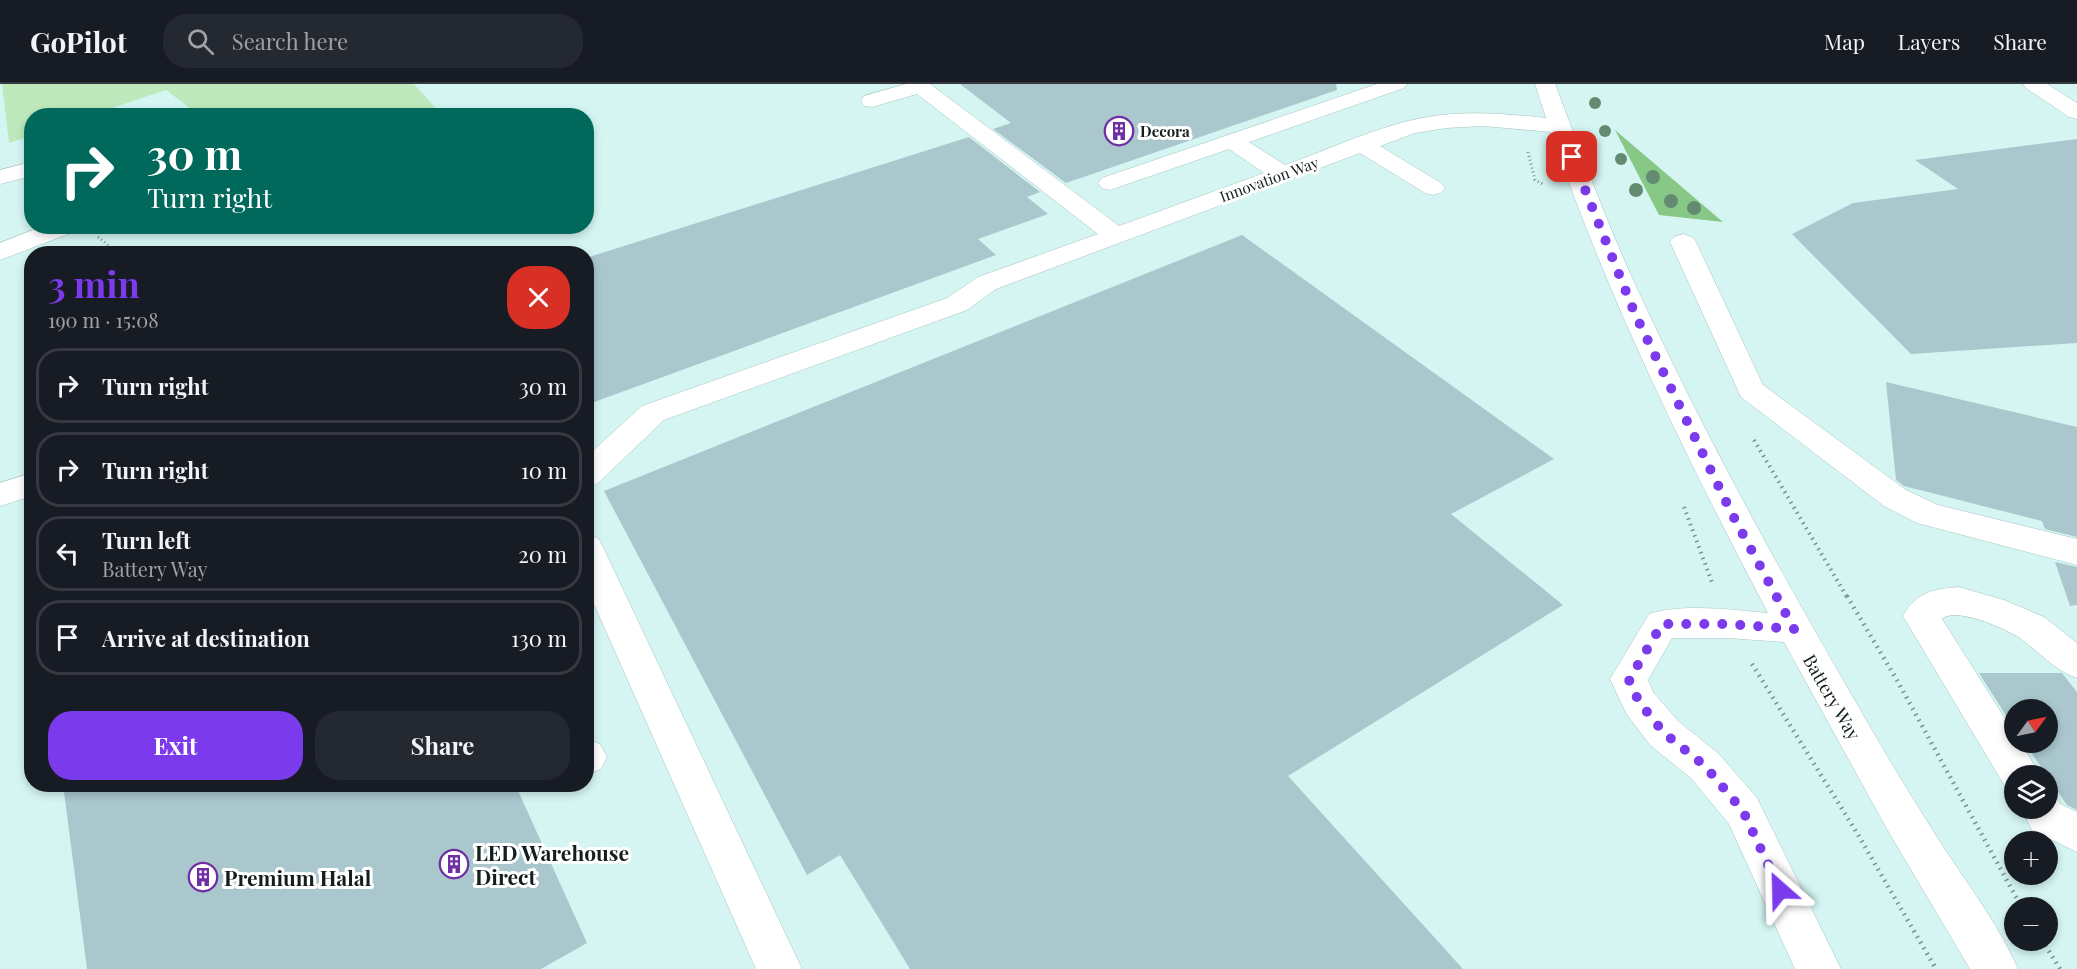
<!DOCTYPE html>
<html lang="en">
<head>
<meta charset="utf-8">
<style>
	:root { --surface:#171b24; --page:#242831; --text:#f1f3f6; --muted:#9ea1a6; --line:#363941; --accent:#7c3aed }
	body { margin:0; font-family:"Playfair Display",serif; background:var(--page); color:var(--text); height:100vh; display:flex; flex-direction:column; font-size:22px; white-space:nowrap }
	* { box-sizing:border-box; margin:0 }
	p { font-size:20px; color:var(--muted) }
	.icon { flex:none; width:33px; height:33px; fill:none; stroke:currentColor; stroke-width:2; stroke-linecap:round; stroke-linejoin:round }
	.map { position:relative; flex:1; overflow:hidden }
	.side { position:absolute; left:24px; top:162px; width:570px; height:546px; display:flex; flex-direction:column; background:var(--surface); border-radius:24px; box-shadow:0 3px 9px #0003 }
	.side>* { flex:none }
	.banner { position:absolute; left:24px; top:24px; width:570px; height:126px; border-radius:24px; box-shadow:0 3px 9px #0003; background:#00695c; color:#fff; overflow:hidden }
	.needle { width:39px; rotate:57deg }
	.tools { position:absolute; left:2004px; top:615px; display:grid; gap:12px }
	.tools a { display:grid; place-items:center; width:54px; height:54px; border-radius:50%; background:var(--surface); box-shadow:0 3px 9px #0003; font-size:30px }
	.pin { position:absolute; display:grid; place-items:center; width:51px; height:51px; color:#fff; margin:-26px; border-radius:12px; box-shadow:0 3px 9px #0006 }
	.me { position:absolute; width:66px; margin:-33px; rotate:335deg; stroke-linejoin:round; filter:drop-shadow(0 0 4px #0008) }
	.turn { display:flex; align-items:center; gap:21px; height:126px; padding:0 24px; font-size:27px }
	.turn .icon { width:78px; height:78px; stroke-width:2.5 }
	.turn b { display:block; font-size:42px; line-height:51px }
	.round { display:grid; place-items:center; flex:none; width:63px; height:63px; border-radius:24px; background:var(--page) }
	.headline { display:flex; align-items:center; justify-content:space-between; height:102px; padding:0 24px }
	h1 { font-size:36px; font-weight:700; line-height:45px; color:var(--accent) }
	.cta { display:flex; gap:12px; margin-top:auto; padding:12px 24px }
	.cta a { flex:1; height:69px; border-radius:24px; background:var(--accent); color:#fff; font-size:24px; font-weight:700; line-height:69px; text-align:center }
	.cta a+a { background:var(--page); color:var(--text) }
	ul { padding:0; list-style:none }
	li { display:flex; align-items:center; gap:18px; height:75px; margin:0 12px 9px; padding:0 12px; border:3px solid var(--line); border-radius:24px }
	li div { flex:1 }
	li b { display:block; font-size:22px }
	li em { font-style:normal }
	header { display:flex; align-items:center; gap:36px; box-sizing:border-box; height:84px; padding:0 30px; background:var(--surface); border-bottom:2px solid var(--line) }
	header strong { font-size:28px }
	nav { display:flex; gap:33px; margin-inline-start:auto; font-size:21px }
	.search { width:420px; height:54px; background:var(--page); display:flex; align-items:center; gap:15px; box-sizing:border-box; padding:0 21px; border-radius:24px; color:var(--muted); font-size:22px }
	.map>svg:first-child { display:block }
	.green { fill:#bee9bc }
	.forest { fill:#88c887 }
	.building { fill:#a9c7cd }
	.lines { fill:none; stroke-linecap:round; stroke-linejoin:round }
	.minor-casing { stroke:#a6c5c2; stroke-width:1 }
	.path-far2 { stroke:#7a908f; stroke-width:3; stroke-dasharray:1 3; stroke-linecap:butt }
	.path-far1 { stroke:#7a908f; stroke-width:4; stroke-dasharray:1.5 4.5; stroke-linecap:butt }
	.path { stroke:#7a908f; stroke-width:4.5; stroke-dasharray:1.5 5; stroke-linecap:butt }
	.minor { fill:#fff; fill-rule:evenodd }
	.tree { fill:#638b72 }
	.route { stroke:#7c3aed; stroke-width:10; stroke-dasharray:0 18 }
	.labels { text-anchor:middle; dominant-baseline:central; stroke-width:6; stroke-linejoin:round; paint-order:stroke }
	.far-poi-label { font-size:15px; font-weight:bold; fill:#131e1d; stroke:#fff; text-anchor:start }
	.far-street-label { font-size:15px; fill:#131e1d; stroke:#fff }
	.street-label { font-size:18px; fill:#131e1d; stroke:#fff }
	.near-poi-label { font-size:21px; font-weight:bold; fill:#131e1d; stroke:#fff; text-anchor:start }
</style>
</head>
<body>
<header>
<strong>GoPilot</strong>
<div class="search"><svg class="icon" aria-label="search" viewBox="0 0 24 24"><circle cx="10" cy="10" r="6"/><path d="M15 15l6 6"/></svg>Search here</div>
<nav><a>Map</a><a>Layers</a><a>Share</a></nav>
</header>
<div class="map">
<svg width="2077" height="885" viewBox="0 0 2077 885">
	<rect width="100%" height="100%" fill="#d5f5f3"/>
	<path class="green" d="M 2,0 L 414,0 L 442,31 L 199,31 L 166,6 L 91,31 L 32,32 L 31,52 L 9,59 Z"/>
	<path class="forest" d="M 1615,46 L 1723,138 L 1659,131 Z"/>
	<g class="building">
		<path d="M 960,0 L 1336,0 L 1337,6 L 1066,99 L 993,45 L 1011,39 Z"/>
		<path d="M 969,53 L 1040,108 L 1027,113 L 1048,130 L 978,155 L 996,171 L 586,321 L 586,174 Z"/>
		<path d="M 2077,55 L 2077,259 L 1911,270 L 1792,150 L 1853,119 L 1958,105 L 1915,76 Z"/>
		<path d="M 1242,151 L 1554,375 L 1451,430 L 1563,521 L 1288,692 L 1463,885 L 910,885 L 840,771 L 807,791 L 604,407 Z"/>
		<path d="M 1886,298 L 2077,343 L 2077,453 L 2045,445 L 2042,437 L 1904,402 L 1896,396 Z"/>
		<path d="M 2055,478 L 2077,483 L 2077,521 L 2070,522 Z"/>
		<path d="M 1979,589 L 2062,589 L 2077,608 L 2077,726 L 2067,721 L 2024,658 L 2048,658 L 2048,626 L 2014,626 L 2014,644 Z"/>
		<path d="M 63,700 L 515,700 L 587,859 L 541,885 L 87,885 Z"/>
	</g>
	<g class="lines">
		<g class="minor-casing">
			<g id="minor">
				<path d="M 906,0 L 930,0 L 1119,142 L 1264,89 L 1229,65 L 1110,106 L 1102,104 L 1098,99 L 1102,94 L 1377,0 L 1407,0 L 1404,4 L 1249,58 L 1285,81 C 1331,65 1379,41 1428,33 C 1467,26 1507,30 1546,34 L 1535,0 L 1555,0 C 1579,63 1602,126 1629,187 C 1695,332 1771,472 1851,610 C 1880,661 1910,711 1942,761 C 1968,801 1999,841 2018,885 L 1970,885 L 1887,745 L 1784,558 L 1728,554 L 1672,554 L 1648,596 L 1653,608 L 1678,637 L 1719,670 L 1757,714 L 1841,885 L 1795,885 L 1729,740 L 1691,694 L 1650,661 L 1626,629 L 1610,595 L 1649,530 C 1683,519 1733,526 1768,529 C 1686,373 1608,215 1551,48 L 1483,42 L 1446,44 L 1415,49 L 1380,62 L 1441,99 L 1445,104 L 1441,109 L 1433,111 L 1425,109 L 1360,69 L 996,205 L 967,226 L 664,336 L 597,400 L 586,403 L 586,373 L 642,322 L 947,214 L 978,193 L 1098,150 L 917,10 L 872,23 L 864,22 L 861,17 L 864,12 Z"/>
				<path d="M 2023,0 L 2047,0 L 2077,19 L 2077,35 L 2069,33 L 2026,4 Z"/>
				<path d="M 24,80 L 32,82 L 32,92 L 0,100 L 0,86 Z"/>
				<path d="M 43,142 L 79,142 L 76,147 L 0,176 L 0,159 Z"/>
				<path d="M 1683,150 L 1692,153 L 1696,158 L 1763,301 L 1906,406 L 1938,421 L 2077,455 L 2077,481 L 1917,439 L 1884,422 L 1741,313 L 1670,158 L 1674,153 Z"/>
				<path d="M 32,389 L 32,412 L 0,422 L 0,399 Z"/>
				<path d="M 586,451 L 598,454 L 603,463 L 802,885 L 756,885 L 586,502 Z"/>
				<path d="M 1959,503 L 2004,516 L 2044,533 L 2077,559 L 2077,594 C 2054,586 2039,568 2020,554 C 2006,545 1955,522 1942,535 L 2014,649 L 2014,658 L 2021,658 L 2040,692 L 2014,692 L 2014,708 L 2006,704 L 1903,532 C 1916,508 1934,505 1959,503 Z"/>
				<path d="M 586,655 L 600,660 L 607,673 L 601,685 L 587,690 Z"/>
				<path d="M 2048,708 L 2055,711 L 2060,720 L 2077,728 L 2077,768 L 2032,746 L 2021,724 L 2048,724 Z"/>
			</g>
		</g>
		<g class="path-far2">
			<path d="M 1528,68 L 1535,96 L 1543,100"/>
			<path d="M 98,153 L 119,170"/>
		</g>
		<g class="path-far1">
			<path d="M 1754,356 L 1847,513"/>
			<path d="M 1684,423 L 1713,501"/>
		</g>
		<g class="path">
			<path d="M 1847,512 L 1898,598 L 2022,824"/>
			<path d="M 1752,580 L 1857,749 L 1936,885"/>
			<path d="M 2042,856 L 2060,885"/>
		</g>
		<use href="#minor" class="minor"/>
	</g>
	<g class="tree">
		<circle cx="1595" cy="19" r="6"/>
		<circle cx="1605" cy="47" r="6"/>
		<circle cx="1621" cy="75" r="6"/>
		<circle cx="1653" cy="93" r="7"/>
		<circle cx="1636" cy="106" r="7"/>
		<circle cx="1671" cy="117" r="7"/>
		<circle cx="1694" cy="124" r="7"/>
	</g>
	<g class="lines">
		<path class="route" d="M 1572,73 L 1635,230 L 1732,430 L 1794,545 L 1728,540 L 1662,540 L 1629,596 L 1639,618 L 1664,649 L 1705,682 L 1743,727 L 1780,806"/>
	</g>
	<defs>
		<g id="building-ring" transform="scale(1.5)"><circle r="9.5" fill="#fff" stroke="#6f2fa4" stroke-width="1.5"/><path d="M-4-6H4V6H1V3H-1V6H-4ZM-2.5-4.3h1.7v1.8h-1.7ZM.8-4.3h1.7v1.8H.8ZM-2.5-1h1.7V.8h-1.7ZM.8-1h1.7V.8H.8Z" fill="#6f2fa4"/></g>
	</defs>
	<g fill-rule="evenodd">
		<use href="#building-ring" x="1119" y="47"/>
		<use href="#building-ring" x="454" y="780"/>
		<use href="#building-ring" x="203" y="793"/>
	</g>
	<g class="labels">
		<g class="far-poi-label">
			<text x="1140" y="47">Decora</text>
		</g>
		<g class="far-street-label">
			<text transform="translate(1269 95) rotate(-20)">Innovation Way</text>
		</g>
		<g class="street-label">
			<text transform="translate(1832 613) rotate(60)">Battery Way</text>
		</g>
		<g class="near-poi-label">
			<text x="475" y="768">LED Warehouse<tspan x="475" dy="24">Direct</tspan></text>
			<text x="224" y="793">Premium Halal</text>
		</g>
	</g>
</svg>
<div class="tools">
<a><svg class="needle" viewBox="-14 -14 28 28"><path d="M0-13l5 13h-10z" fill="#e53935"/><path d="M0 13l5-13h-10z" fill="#9ea1a6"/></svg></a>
<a><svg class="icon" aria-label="layers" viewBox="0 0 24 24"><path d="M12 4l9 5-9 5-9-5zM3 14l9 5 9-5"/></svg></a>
<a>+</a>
<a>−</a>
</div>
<div class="pin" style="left:1572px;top:73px;background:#d93025"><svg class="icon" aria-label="arrive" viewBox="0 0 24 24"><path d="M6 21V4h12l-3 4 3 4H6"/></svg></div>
<svg class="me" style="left:1780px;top:806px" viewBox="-20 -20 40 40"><path d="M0-17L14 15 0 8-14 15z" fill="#7c3aed" stroke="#fff" stroke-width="4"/></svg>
<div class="banner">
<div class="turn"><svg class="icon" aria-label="right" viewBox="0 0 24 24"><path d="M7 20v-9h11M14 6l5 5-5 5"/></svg><div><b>30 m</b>Turn right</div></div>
</div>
<section class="side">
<div class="headline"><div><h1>3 min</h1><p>190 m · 15:08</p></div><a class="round" style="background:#d93025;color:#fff"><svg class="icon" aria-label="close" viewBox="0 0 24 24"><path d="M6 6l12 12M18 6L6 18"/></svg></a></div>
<ul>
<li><svg class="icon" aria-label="right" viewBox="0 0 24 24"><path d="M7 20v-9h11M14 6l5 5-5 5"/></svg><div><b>Turn right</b></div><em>30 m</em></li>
<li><svg class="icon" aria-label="right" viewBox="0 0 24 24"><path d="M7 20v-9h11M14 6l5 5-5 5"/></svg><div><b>Turn right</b></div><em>10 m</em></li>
<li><svg class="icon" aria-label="left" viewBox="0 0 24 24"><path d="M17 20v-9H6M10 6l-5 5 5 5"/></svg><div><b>Turn left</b><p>Battery Way</p></div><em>20 m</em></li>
<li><svg class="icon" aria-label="arrive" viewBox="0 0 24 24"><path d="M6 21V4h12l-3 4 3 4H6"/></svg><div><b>Arrive at destination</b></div><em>130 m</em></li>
</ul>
<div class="cta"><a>Exit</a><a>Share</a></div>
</section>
</div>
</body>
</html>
